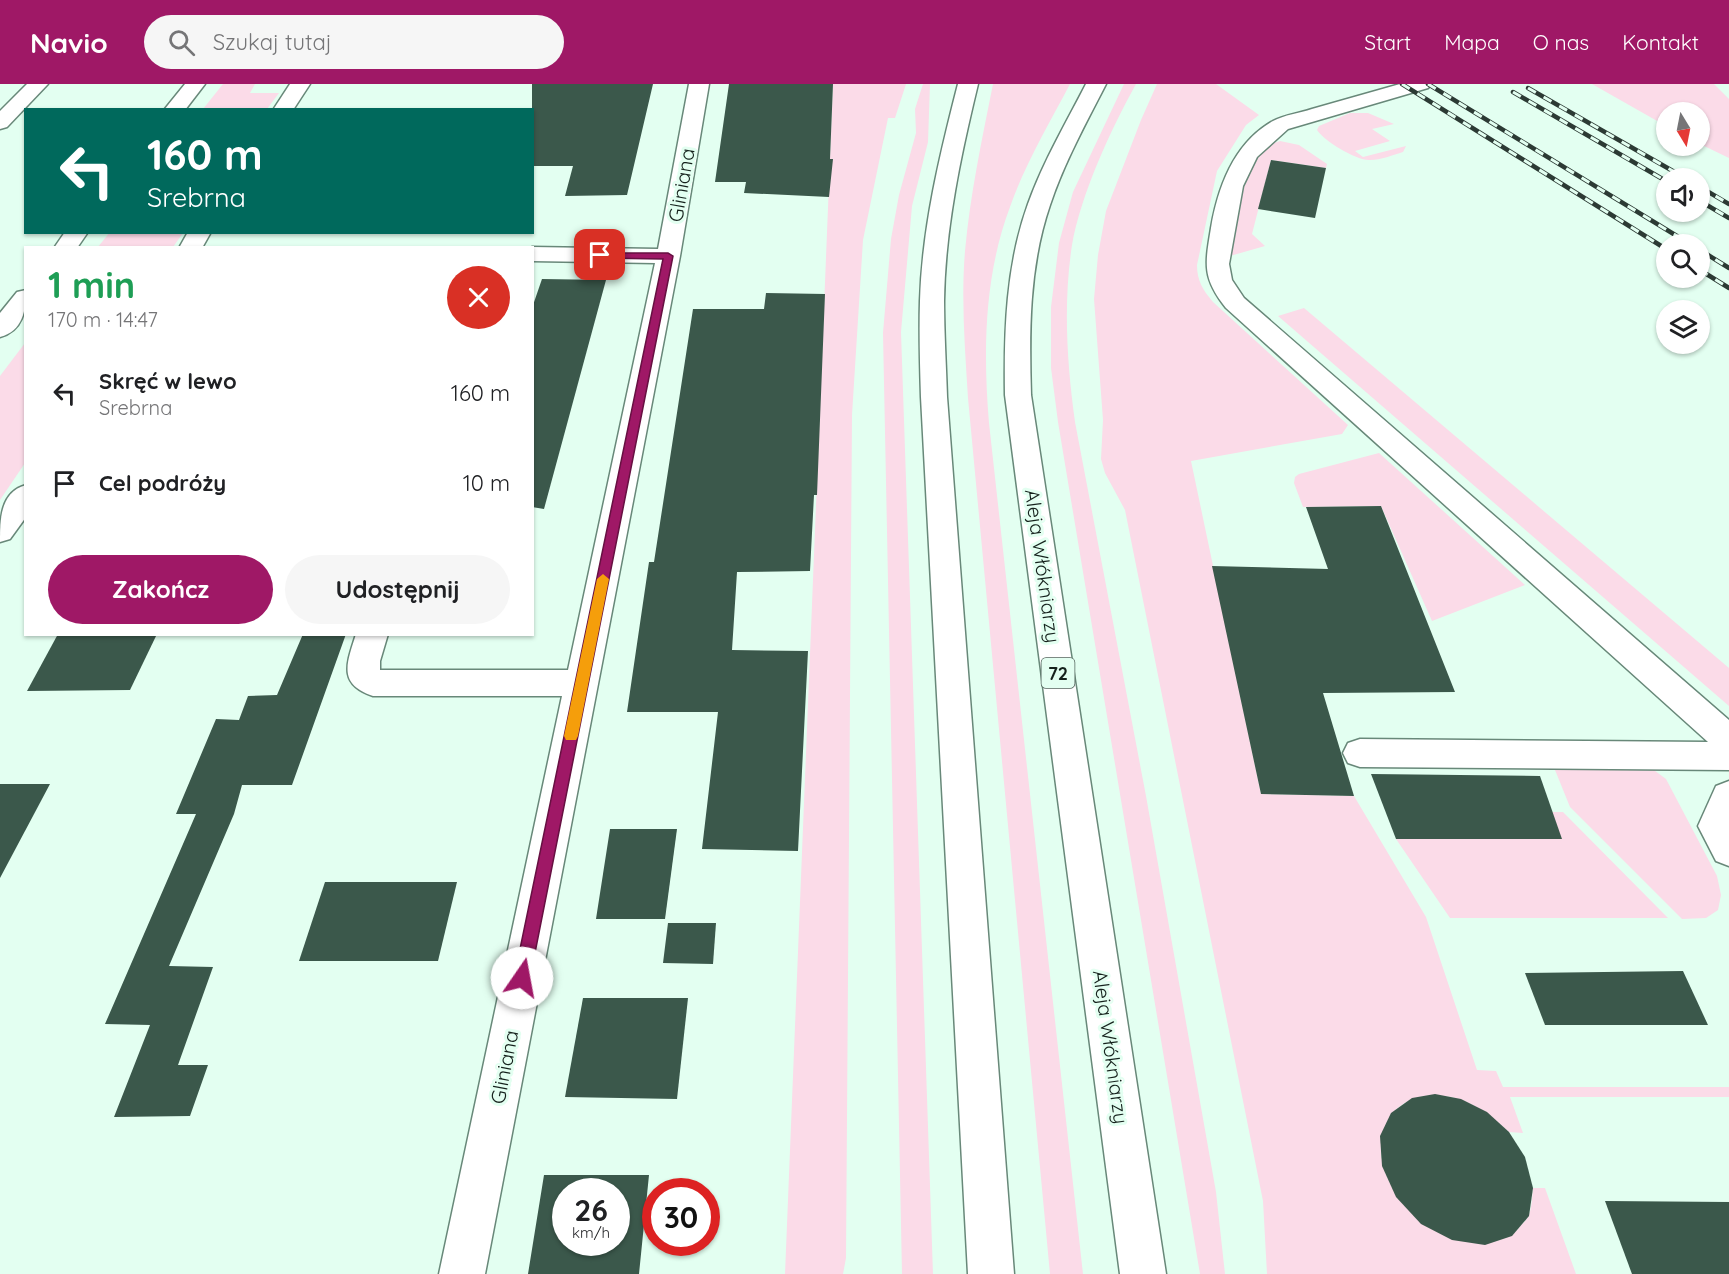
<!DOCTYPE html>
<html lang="pl">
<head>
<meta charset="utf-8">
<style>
	:root { --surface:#fff; --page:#f6f6f6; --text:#202124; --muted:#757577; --accent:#9f1866 }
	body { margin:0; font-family:Quicksand,sans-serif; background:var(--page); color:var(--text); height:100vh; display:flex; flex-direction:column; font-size:22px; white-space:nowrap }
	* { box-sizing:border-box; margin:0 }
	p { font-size:20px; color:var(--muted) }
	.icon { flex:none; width:33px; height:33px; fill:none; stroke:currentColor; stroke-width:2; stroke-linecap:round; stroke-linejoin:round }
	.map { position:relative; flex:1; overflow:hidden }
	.side { position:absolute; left:24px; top:162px; width:510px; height:390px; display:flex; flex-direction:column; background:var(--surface); border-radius:0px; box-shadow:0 2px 4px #0004 }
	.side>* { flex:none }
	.banner { position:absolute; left:24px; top:24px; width:510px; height:126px; border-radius:0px; box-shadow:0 2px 4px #0004; background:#00695c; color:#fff; overflow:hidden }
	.needle { width:39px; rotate:170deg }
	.fabs { position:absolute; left:1656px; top:18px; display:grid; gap:12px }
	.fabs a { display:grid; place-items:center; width:54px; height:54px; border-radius:50%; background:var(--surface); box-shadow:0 2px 4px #0004; font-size:30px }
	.speed { position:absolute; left:552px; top:1094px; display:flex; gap:12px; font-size:30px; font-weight:700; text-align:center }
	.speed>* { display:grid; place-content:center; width:78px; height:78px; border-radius:50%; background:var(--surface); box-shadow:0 2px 4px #0004; line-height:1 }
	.speed small { font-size:15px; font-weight:400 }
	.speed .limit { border:9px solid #d22; background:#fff; color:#111 }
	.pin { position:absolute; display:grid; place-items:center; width:51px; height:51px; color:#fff; margin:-26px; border-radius:12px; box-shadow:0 3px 9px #0006 }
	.me { position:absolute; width:66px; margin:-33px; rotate:12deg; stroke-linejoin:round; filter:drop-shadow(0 0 4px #0008) }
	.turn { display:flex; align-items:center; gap:21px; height:126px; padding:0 24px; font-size:27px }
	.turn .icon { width:78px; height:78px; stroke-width:2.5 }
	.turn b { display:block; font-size:42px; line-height:51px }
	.round { display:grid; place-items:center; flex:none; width:63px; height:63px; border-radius:32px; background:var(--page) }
	.overview { display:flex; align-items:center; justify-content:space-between; height:102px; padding:0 24px }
	h1 { font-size:36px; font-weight:700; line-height:45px; color:#1e9e55 }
	.cta { display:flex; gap:12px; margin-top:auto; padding:12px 24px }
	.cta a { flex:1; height:69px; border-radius:36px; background:var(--accent); color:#fff; font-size:24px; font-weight:700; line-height:69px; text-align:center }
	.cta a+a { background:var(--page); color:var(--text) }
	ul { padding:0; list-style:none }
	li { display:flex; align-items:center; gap:18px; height:90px; padding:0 24px }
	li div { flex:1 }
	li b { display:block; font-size:22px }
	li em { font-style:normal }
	header { display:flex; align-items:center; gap:36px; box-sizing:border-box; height:84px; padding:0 30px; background:var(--accent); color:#fff }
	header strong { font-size:28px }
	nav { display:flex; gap:33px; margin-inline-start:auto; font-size:21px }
	.search { width:420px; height:54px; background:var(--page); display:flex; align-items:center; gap:15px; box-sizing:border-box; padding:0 21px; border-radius:33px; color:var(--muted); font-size:22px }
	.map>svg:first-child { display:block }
	.green { fill:#fbdbe8 }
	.building { fill:#3b584b; fill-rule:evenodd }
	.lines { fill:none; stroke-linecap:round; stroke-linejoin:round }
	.minor-casing { stroke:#688879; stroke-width:3 }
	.major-casing { stroke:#688879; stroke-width:3 }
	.minor { fill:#fff; fill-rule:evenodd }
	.major { fill:#fff; fill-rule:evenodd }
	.rail-casing { stroke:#2c3a34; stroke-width:4.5 }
	.rail { stroke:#e3fff1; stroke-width:3; stroke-dasharray:9; stroke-linecap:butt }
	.route { fill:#9f1866; stroke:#671042; stroke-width:1.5 }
	.slow { fill:#f59e0b }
	.labels { text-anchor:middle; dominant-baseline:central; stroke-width:6; stroke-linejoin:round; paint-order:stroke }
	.shield { fill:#e3fff1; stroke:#53645c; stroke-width:1.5 }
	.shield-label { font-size:18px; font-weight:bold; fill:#15211c }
	.street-label { font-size:20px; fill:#15211c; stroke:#e3fff1 }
</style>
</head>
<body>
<header>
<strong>Navio</strong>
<div class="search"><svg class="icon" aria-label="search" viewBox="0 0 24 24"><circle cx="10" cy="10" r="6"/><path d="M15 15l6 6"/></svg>Szukaj tutaj</div>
<nav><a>Start</a><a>Mapa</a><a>O nas</a><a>Kontakt</a></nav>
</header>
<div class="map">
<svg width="1729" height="1190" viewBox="0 0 1729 1190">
	<rect width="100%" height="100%" fill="#e3fff1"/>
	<g class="green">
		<path d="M 223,0 L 255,0 L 250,9 L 279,9 L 267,25 L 203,25 Z"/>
		<path d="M 833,0 L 906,0 L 895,34 L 888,34 L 863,156 L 852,331 L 846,1174 L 843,1190 L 785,1190 Z"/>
		<path d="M 923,0 L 930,0 L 928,58 L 912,122 L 901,248 L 933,1190 L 902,1190 L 883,249 L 891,155 L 899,111 L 916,49 L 915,25 Z"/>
		<path d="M 993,0 L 1070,0 C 1049,40 1025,80 1010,123 C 984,192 983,267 989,339 L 1083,1190 L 1050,1190 L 968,314 C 965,265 961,216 965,167 C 970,111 982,55 993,0 Z"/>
		<path d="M 1124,0 L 1136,0 C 1111,45 1081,110 1072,161 C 1063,220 1067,279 1075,338 L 1146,712 L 1216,1108 L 1225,1190 L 1200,1190 L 1058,338 L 1051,284 L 1051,223 L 1059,159 L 1073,108 Z"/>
		<path d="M 1157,0 L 1216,0 L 1259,31 L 1246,41 L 1217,87 L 1197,181 C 1197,197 1203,206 1213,218 L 1348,341 L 1342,350 L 1191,377 L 1261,710 L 1354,712 L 1426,833 L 1477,986 L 1496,987 L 1503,1003 L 1729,1003 L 1729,1013 L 1510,1013 L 1523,1049 L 1509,1048 C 1483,1024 1456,1006 1420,1013 C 1405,1016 1392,1026 1386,1040 C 1355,1111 1472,1190 1518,1145 C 1521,1141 1527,1136 1529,1131 C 1532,1123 1532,1112 1533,1104 L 1545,1104 L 1576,1190 L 1267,1190 L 1263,1117 L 1125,426 L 1105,389 L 1101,375 L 1103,336 L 1094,215 L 1098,171 L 1106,127 L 1141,36 Z"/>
		<path d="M 1592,0 L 1714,0 L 1729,15 L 1729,74 L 1700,60 L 1700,28 L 1666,28 L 1666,42 Z"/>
		<path d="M 1350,29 L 1368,29 L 1394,40 L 1372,45 L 1390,57 L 1355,67 L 1363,73 L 1406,62 L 1403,68 C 1393,71 1381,76 1370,76 C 1357,77 1324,57 1317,46 L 1319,42 Z"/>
		<path d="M 1280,57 L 1299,61 L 1327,80 L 1326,84 L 1271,76 L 1252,150 L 1265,162 L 1230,172 C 1236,135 1235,70 1280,57 Z"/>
		<path d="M 110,148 L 183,148 L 183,149 L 173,163 L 98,163 Z"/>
		<path d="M 1304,224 L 1729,584 L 1729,622 L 1278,232 Z"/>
		<path d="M 25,259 L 25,379 L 0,416 L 0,292 Z"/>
		<path d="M 1379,369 L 1525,501 L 1432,537 L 1381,422 L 1303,423 L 1294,399 L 1295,393 L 1299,390 Z"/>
		<path d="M 1553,681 L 1647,681 L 1666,695 L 1717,792 L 1721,811 L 1718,826 L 1706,834 L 1682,835 L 1570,723 Z"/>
		<path d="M 1552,728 L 1563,728 L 1668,834 L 1450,834 L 1396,755 L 1561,755 Z"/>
	</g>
	<g class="building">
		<path d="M 532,0 L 653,0 L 627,111 L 565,112 L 573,82 L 532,82 Z"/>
		<path d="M 729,0 L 833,0 L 830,75 L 833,75 L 829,113 L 744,109 L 746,98 L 715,98 Z"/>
		<path d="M 1271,76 L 1326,84 L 1315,134 L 1258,125 Z"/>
		<path d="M 542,195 L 606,196 L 544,425 L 532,423 L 532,224 Z"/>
		<path d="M 766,209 L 825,210 L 817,411 L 814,411 L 810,487 L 737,488 L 732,566 L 808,567 L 798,767 L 702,765 L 718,628 L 627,628 L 649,478 L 654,478 L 693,225 L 764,225 Z"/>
		<path d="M 1381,422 L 1455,608 L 1323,609 L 1354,712 L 1261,710 L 1212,482 L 1328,485 L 1306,423 Z"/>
		<path d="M 58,550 L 157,550 L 130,606 L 27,607 Z"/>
		<path d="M 303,550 L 346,550 L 292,701 L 242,701 L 234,730 L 169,882 L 213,883 L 178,981 L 208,981 L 190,1032 L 114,1033 L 150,941 L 105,940 L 196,730 L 176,730 L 216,635 L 239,636 L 248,612 L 277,611 Z"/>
		<path d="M 1371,690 L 1540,692 L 1562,755 L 1396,755 Z"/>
		<path d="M 0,700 L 50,700 L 0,794 Z"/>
		<path d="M 610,745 L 677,745 L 665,835 L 596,835 Z"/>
		<path d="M 325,798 L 457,798 L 438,877 L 299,877 Z"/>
		<path d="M 668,839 L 716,839 L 713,880 L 663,879 Z"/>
		<path d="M 1683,887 L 1708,941 L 1545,941 L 1525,889 Z"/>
		<path d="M 583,914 L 688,914 L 677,1015 L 565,1013 Z"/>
		<path d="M 1435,1010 L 1461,1015 L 1487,1028 L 1509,1048 L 1525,1073 L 1533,1104 L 1529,1132 L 1512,1152 L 1485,1161 L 1452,1156 L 1421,1140 L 1396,1113 L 1382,1082 L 1380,1052 L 1391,1029 L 1412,1014 Z"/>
		<path d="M 544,1091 L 649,1091 L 639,1190 L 528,1190 ZM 566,1107 L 616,1107 L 616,1158 L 566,1158 Z"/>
		<path d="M 1605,1117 L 1729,1118 L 1729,1190 L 1632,1190 Z"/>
	</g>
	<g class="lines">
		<g class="minor-casing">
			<g id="minor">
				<path d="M 27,0 L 48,0 L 7,43 L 0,45 L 0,27 Z"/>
				<path d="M 185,0 L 205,0 L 185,26 L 164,26 Z"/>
				<path d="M 290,0 L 310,0 L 293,26 L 273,26 Z"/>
				<path d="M 689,0 L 709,0 L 680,172 L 485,1190 L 439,1190 L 562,612 L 373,612 C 337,600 347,579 356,550 L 388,550 L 380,577 L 380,586 L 568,586 L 655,179 L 532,177 L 532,164 L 530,164 L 532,163 L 658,165 Z"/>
				<path d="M 1400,0 L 1431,0 L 1428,4 L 1288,45 L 1257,73 L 1243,102 L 1229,180 L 1232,196 L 1244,214 L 1729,636 L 1729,686 L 1360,683 L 1348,679 L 1343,669 L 1348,659 L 1360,655 L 1708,658 L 1226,224 C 1202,194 1205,180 1211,144 C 1218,103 1234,59 1273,37 C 1284,31 1300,29 1312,25 C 1341,17 1371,8 1400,0 Z"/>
				<path d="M 65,148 L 88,148 L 77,164 L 54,164 Z"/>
				<path d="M 188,148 L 211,148 L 202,164 L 179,164 Z"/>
				<path d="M 26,206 C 26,226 23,247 0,253 L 0,229 L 17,208 Z"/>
				<path d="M 26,401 L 26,433 L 10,455 L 0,458 C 0,436 0,408 26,401 Z"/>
				<path d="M 1729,697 L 1729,782 L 1716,777 L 1698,742 L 1716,702 Z"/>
			</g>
		</g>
		<g class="major-casing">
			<g id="major">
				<path d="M 958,0 L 978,0 C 961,70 945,144 944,217 C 944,249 946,281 947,313 L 1014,1190 L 968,1190 L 921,313 C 920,281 919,249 920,217 C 922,144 940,70 958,0 Z"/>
				<path d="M 1086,0 L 1106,0 C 1086,39 1064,79 1050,121 C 1029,182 1029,247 1031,311 L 1166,1190 L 1120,1190 L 1005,311 C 1004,247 1006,181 1028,120 C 1043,78 1066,39 1086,0 Z"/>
			</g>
		</g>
		<use href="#minor" class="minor"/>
		<use href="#major" class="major"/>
		<g class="rail-casing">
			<g id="rail">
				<path d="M 1402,0 L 1666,165"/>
				<path d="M 1428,0 L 1690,160"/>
				<path d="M 1528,4 L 1685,94"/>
				<path d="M 1513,8 L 1666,97"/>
				<path d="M 1700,103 L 1729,120"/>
				<path d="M 1700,117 L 1729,134"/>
				<path d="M 1700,166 L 1729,184"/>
				<path d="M 1700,186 L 1729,204"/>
			</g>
		</g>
		<use href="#rail" class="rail"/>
	</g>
	<path class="route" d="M 597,169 L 668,169 L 673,172 L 530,894 L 528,900 L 522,902 L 516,900 L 514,894 L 663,175 L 600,174 L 595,171 Z"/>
	<path class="slow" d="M 603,490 L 609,495 L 578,652 L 576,656 L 566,656 L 564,652 L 597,495 Z"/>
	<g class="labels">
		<rect class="shield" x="1041.5" y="574" width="33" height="30" rx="4.5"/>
		<g class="shield-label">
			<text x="1058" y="589">72</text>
		</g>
		<g class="street-label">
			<text transform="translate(681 101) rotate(-80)">Gliniana</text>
			<text transform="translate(1043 482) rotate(82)">Aleja Włókniarzy</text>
			<text transform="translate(1111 963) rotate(82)">Aleja Włókniarzy</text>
			<text transform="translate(504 983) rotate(-79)">Gliniana</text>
		</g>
	</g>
</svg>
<div class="fabs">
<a><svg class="needle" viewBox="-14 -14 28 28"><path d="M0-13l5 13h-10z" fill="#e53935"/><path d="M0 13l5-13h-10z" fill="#757577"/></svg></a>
<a><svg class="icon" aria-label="sound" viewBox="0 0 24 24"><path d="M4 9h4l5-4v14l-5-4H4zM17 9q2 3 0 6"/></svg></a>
<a><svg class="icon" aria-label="search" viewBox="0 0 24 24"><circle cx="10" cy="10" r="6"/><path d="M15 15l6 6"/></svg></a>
<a><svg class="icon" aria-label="layers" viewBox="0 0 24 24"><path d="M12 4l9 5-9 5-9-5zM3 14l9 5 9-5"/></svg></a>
</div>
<div class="speed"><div>26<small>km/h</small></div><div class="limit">30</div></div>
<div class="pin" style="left:600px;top:171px;background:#d93025"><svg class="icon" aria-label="arrive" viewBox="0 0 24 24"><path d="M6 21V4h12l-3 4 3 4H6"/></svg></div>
<svg class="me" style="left:522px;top:894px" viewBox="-20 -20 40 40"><circle r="19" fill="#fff"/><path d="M0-13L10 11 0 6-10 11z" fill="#9f1866"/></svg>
<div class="banner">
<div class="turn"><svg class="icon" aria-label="left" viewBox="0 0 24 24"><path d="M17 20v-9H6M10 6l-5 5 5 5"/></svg><div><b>160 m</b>Srebrna</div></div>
</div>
<section class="side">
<div class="overview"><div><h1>1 min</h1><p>170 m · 14:47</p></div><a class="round" style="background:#d93025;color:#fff"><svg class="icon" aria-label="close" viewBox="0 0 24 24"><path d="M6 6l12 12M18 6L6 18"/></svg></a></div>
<ul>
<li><svg class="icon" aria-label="left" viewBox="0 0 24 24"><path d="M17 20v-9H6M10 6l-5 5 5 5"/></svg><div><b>Skręć w lewo</b><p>Srebrna</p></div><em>160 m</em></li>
<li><svg class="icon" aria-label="arrive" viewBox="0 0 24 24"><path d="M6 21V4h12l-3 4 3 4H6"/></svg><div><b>Cel podróży</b></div><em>10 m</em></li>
</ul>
<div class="cta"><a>Zakończ</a><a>Udostępnij</a></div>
</section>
</div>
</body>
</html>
